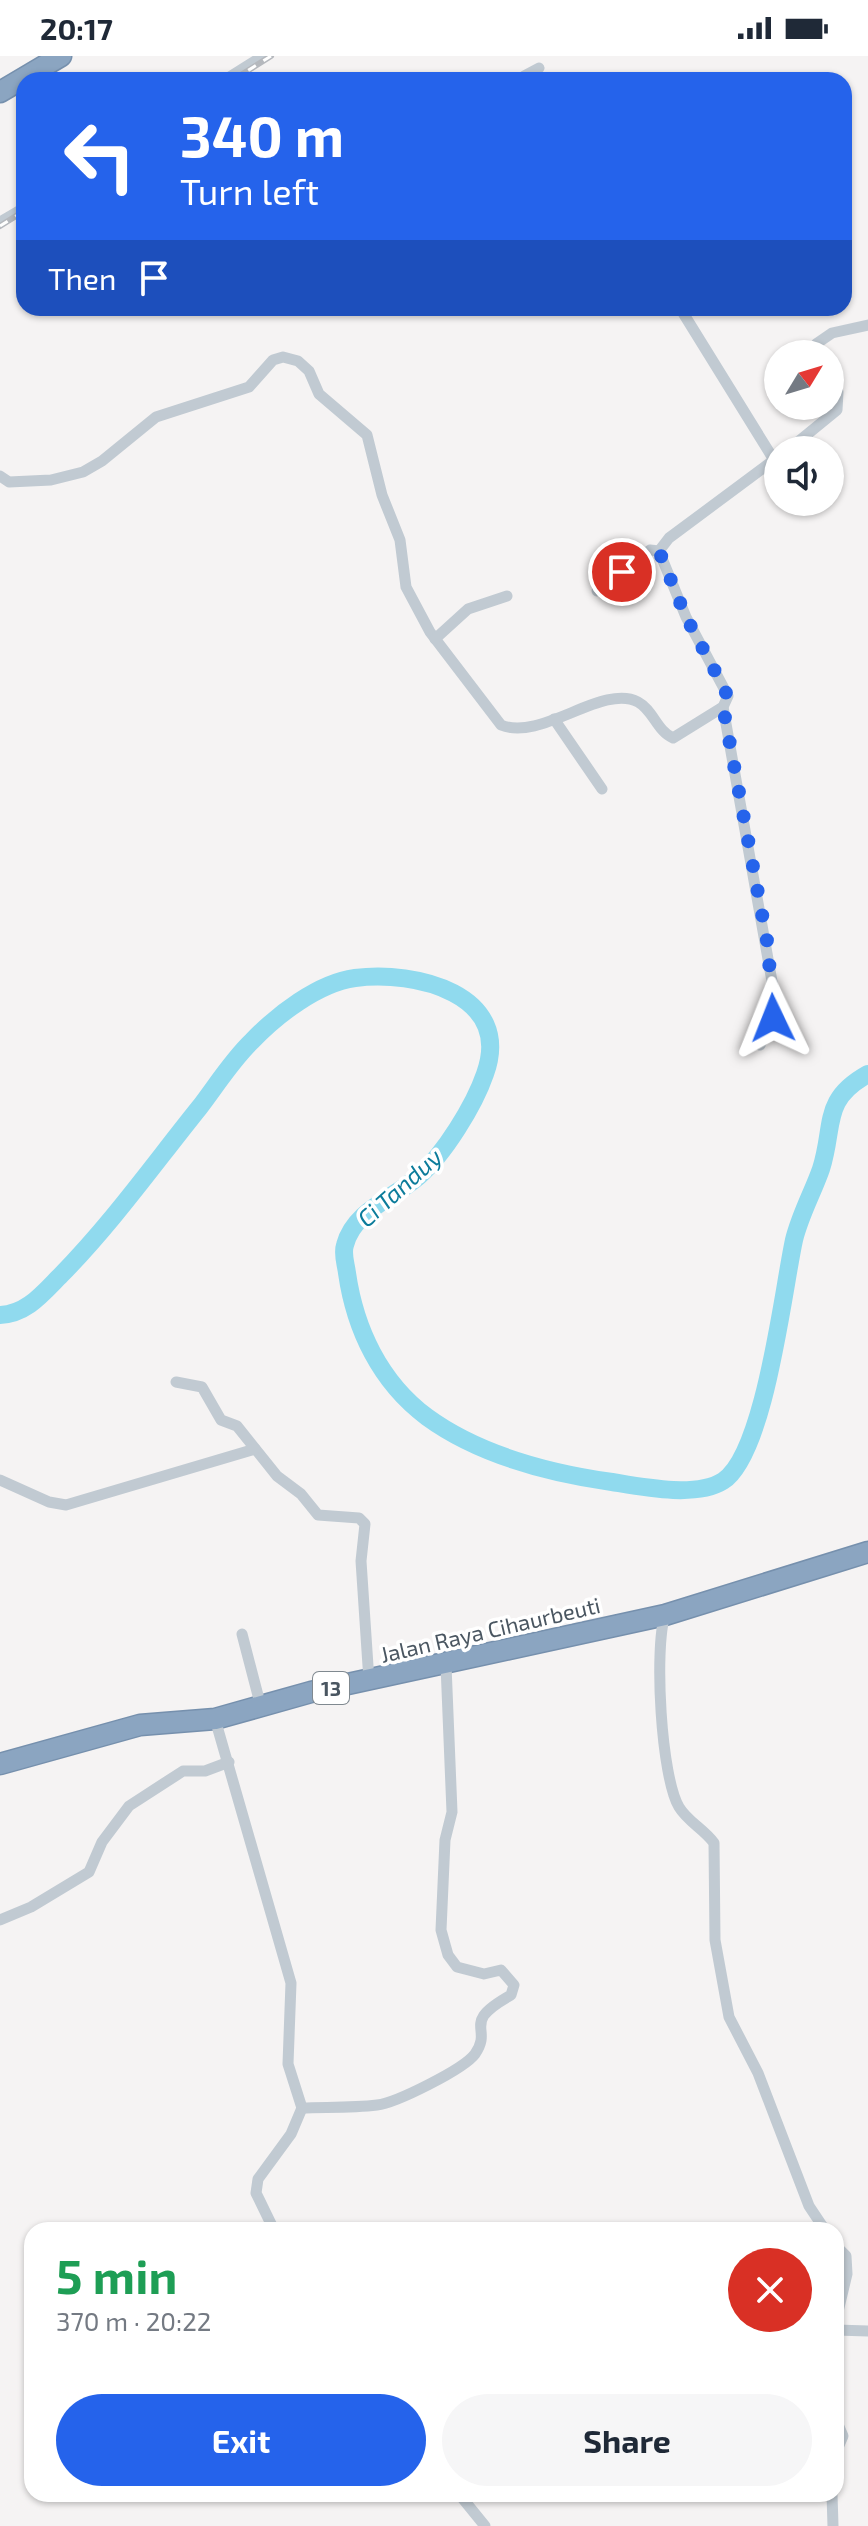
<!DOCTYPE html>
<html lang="en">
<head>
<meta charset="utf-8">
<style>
	:root { --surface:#fff; --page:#f6f6f7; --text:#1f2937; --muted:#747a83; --accent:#2563eb }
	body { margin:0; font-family:"Exo 2",sans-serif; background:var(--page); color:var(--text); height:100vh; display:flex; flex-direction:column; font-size:30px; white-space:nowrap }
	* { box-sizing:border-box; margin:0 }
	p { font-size:26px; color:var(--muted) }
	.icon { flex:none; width:44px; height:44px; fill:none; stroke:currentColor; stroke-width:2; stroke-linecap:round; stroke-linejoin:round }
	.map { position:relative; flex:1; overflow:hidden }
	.side { position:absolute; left:24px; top:2166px; width:820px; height:280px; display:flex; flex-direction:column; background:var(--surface); border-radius:24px; box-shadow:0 2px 6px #0004 }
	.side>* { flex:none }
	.banner { position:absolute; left:16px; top:16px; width:836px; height:244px; border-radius:24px; box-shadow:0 2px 6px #0004; background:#2563eb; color:#fff; overflow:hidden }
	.needle { width:52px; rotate:52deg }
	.tools { position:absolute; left:764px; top:284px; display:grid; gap:16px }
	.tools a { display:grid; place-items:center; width:80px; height:80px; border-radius:50%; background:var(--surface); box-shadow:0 2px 6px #0004; font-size:40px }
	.pin { position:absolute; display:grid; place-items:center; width:68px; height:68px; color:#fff; margin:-34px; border:4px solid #fff; border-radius:50%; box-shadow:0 2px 8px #0007 }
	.me { position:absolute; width:88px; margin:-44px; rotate:358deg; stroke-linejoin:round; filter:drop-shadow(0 0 6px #0008) }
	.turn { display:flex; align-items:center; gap:28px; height:168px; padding:0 32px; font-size:36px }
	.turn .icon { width:104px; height:104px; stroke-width:2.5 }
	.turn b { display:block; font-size:56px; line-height:68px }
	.then { display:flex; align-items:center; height:76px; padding:0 32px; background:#0003; gap:16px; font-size:30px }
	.round { display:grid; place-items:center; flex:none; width:84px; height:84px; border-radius:42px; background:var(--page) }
	.headline { display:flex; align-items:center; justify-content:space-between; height:136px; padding:0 32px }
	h1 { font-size:48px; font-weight:700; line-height:60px; color:#1e9e55 }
	.action { display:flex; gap:16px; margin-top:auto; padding:16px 32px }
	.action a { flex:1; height:92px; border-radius:48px; background:var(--accent); color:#fff; font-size:32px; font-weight:700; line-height:92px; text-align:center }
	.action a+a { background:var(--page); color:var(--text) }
	.status { display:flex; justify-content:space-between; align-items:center; height:56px; padding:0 40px; background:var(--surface); direction:ltr }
	.status svg { height:22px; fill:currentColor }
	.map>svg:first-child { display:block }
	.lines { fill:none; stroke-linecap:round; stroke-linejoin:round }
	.river { stroke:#90daee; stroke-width:18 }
	.highway-casing { stroke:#7690ad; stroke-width:23 }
	.street { stroke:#c1cad2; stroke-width:11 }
	.highway { stroke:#8ba5c1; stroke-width:20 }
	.rail-casing { stroke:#b5b8bd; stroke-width:6 }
	.rail { stroke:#fff; stroke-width:3; stroke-dasharray:9; stroke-linecap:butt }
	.route { stroke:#2563eb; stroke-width:14; stroke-dasharray:0 25.2 }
	.labels { text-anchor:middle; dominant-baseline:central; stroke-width:7; stroke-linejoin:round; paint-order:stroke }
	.shield { fill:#fff; stroke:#808990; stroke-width:2 }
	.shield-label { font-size:20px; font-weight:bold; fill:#4a5661 }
	.street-label { font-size:22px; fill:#4a5661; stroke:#fff }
	.water-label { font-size:24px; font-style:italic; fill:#0c7c9b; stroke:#fff }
</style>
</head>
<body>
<div class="status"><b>20:17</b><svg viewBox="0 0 49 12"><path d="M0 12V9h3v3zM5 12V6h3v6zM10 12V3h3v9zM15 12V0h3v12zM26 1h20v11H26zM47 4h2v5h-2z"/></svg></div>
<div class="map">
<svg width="868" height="2470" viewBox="0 0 868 2470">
	<rect width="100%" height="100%" fill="#f5f3f3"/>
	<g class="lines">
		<path class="river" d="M 0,1259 C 27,1258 43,1237 61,1219 C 112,1167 154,1108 199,1052 C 216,1030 232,1004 252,985 C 277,959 318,927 355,922 C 415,914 514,938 485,1018 C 474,1050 444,1098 419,1120 C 393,1143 354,1154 345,1189 C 342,1198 346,1208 347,1217 C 355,1273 380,1326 427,1361 C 479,1399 549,1417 612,1426 C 642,1431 696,1442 723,1425 C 765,1398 783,1234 794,1184 C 800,1159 813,1136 821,1113 C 835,1069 821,1044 868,1018"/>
		<g class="highway-casing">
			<g id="highway">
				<path d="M 0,36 L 61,0"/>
				<path d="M 0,1708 L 140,1669 L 215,1663 L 311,1636 L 665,1559 L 868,1496"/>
			</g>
		</g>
		<g class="street">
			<path d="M 225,24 L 263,0"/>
			<path d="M 524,24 L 524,20 L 539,12"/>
			<path d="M 0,166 L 24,152"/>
			<path d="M 680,252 L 774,404"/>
			<path d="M 816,298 L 816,288 L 832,277 L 868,269"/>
			<path d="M 788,394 L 837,354 L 838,336 L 830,322"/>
			<path d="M 0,420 L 9,426 L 51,424 L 83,416 L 102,405 L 156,361 L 249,331 L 273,304 L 283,301 L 298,305 L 309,315 L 319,338 L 367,379 L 382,439 L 400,484 L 406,531 L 430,576 L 501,669 C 541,686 603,627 638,646 C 653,654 657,675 673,682 L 723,651 L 728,640 L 686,561 L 659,495 L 669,482 L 778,401"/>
			<path d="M 597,535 L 650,494 L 659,495"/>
			<path d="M 435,583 L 468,553 L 507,540"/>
			<path d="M 723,651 L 773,931 L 773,962 L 760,989"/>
			<path d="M 554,663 L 602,733"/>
			<path d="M 176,1326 L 202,1331 L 221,1364 L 237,1370 L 277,1420 L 301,1438 L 318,1459 L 359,1462 L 365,1468 L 361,1505 L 369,1625"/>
			<path d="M 0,1424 L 49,1446 L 66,1449 L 255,1393"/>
			<path d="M 665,1559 C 654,1593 661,1721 679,1751 C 688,1766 704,1773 714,1787 L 715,1884 L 729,1961 L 758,2017 L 809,2150 L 825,2174"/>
			<path d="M 242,1578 L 261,1651"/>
			<path d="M 215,1663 L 291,1927 L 288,2008 L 302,2052 L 291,2078 L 258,2123 L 256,2137 L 274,2174"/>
			<path d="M 0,1864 L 31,1851 L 89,1816 L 102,1786 L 129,1750 L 183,1715 L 205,1715 L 229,1706"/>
			<path d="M 302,2052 C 326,2051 352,2052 377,2049 C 396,2047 464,2013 475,1998 C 494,1971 459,1968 511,1939 L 514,1929 L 501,1914 L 484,1918 L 457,1911 L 448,1899 L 441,1874 L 445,1784 L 452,1756 L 446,1609"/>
			<path d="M 836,2190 L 846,2200 L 847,2218 L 836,2264"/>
			<path d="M 836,2274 L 868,2275"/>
			<path d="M 836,2364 L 843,2380 L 836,2396"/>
			<path d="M 459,2438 L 485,2470"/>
			<path d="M 832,2438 L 833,2470"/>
		</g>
		<use href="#highway" class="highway"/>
		<g class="rail-casing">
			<g id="rail">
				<path d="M 233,24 L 271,0"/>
				<path d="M 0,170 L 24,155"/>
			</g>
		</g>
		<use href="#rail" class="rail"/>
	</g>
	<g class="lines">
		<path class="route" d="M 622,516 L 650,494 L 659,495 L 686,561 L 726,636 L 723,651 L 768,890 L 773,962"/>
	</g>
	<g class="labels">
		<rect class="shield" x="313" y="1616" width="36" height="32" rx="6"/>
		<g class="shield-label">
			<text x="331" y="1632">13</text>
		</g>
		<g class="street-label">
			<text transform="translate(490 1573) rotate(-13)">Jalan Raya Cihaurbeuti</text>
		</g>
		<g class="water-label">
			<text transform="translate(399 1131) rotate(-42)">Ci Tanduy</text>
		</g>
	</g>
</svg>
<div class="tools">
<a><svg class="needle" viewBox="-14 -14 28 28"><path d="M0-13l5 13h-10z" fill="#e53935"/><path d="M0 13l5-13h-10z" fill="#747a83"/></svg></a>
<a><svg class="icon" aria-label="sound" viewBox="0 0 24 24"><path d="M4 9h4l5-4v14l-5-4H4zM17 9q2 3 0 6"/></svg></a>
</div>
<div class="pin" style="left:622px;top:516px;background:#d93025"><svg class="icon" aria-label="arrive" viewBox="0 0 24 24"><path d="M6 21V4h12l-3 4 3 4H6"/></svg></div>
<svg class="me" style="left:773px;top:962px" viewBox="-20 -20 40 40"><path d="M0-17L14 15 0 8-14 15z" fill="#2563eb" stroke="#fff" stroke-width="4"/></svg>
<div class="banner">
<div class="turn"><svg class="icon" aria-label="left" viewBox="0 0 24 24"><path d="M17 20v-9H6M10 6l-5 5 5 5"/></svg><div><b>340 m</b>Turn left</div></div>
<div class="then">Then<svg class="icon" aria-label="arrive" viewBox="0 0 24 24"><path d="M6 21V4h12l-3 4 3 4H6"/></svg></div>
</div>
<section class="side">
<div class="headline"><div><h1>5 min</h1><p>370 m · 20:22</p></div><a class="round" style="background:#d93025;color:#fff"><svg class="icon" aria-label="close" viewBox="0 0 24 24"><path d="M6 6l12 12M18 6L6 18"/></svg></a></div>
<div class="action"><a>Exit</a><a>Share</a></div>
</section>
</div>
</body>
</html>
